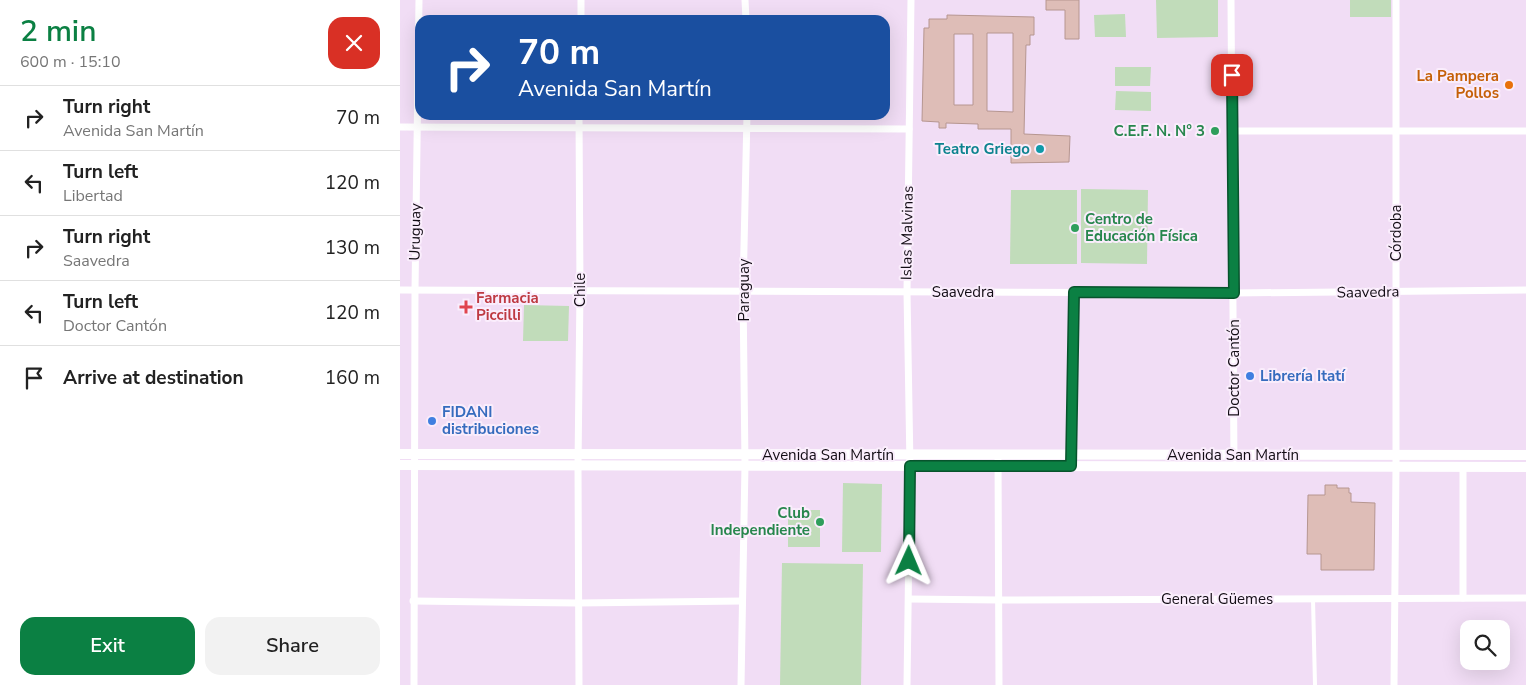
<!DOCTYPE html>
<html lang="en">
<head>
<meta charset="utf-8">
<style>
	:root { --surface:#fff; --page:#f2f2f2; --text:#222; --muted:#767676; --line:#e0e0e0; --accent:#0b8043 }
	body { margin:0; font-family:"Nunito Sans",sans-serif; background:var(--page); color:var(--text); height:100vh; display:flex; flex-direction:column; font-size:19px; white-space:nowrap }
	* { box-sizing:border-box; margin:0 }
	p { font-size:16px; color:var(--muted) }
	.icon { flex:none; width:28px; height:28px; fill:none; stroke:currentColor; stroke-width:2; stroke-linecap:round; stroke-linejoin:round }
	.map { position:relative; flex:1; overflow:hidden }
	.sheet { display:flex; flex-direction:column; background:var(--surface); width:400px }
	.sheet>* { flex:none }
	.guide { position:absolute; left:15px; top:15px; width:475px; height:105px; border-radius:15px; box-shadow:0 5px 20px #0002; background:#1a4fa0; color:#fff; overflow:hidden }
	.buttons { position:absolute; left:1060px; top:620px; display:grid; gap:10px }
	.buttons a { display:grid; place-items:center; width:50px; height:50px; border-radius:10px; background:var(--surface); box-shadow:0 5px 20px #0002; font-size:25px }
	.pin { position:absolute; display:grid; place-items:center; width:42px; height:42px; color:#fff; margin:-21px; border-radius:10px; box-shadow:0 2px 8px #0006 }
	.me { position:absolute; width:55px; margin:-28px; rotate:1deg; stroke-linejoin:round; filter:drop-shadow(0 0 4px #0008) }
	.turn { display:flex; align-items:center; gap:18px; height:105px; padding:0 20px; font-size:22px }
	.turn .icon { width:65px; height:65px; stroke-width:2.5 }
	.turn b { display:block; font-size:35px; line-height:42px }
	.round { display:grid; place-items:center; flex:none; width:52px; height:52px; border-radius:15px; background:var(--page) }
	.head { display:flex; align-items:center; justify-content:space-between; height:85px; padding:0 20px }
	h1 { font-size:30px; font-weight:600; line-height:38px; color:var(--accent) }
	.action { display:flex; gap:10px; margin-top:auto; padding:10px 20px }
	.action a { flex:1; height:58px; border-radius:15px; background:var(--accent); color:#fff; font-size:20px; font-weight:600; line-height:58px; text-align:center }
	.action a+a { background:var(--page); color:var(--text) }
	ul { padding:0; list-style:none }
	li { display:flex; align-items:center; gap:15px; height:65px; padding:0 20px; border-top:1px solid var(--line) }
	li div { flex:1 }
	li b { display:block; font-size:19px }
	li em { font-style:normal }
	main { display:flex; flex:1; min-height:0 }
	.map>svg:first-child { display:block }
	.green { fill:#c1dcba }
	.building { fill:#debdb7; stroke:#b69690; fill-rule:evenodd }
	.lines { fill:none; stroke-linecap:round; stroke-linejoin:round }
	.lane { stroke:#fff; stroke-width:4 }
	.street { stroke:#fff; stroke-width:7 }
	.secondary { stroke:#fff; stroke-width:10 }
	.route-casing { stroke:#07532c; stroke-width:12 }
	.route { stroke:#0b8043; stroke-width:9 }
	.food-dot { fill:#e8710a; stroke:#faedfc; stroke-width:2 }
	.leisure-dot { fill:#2e9e5b; stroke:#faedfc; stroke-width:2 }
	.culture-dot { fill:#0f9aa8; stroke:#faedfc; stroke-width:2 }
	.health-dot { fill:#e0444e; stroke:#faedfc; stroke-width:2 }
	.shop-dot { fill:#3f7fe0; stroke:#faedfc; stroke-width:2 }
	.labels { text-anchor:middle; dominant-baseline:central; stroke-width:4; stroke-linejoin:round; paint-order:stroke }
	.food-label { font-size:15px; font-weight:bold; fill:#c56008; stroke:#faedfc; text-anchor:end }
	.leisure-label { font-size:15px; font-weight:bold; fill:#27864d; stroke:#faedfc; text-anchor:end }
	.culture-label { font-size:15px; font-weight:bold; fill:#0d838f; stroke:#faedfc; text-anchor:end }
	.street-label { font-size:15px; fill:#120c14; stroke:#faedfc }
	.health-label { font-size:15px; font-weight:bold; fill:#be3a42; stroke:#faedfc; text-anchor:start }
	.shop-label { font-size:15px; font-weight:bold; fill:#366cbe; stroke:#faedfc; text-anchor:start }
</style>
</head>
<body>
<main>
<section class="sheet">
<div class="head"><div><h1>2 min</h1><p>600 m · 15:10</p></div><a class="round" style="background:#d93025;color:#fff"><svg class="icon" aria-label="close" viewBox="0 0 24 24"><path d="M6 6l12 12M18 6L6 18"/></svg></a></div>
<ul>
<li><svg class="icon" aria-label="right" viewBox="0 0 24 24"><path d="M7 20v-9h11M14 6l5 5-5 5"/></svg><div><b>Turn right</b><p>Avenida San Martín</p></div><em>70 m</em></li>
<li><svg class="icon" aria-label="left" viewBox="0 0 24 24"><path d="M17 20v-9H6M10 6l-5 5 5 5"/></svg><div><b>Turn left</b><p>Libertad</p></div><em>120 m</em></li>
<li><svg class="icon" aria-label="right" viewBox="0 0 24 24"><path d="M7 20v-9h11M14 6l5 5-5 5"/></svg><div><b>Turn right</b><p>Saavedra</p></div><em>130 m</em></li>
<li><svg class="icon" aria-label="left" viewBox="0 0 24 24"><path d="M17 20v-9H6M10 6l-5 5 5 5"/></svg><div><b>Turn left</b><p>Doctor Cantón</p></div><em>120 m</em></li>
<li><svg class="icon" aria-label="arrive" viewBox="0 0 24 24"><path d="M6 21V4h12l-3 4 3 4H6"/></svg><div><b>Arrive at destination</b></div><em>160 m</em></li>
</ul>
<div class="action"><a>Exit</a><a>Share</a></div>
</section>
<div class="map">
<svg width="1126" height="685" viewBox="0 0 1126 685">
	<rect width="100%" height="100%" fill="#f1ddf5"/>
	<g class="green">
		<path d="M 756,0 L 818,0 L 818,37 L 757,38 Z"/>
		<rect x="950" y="0" width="41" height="17"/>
		<path d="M 725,14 L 726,37 L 695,37 L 694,15 Z"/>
		<path d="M 715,67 L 751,67 L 750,86 L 715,86 Z"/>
		<path d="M 716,91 L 751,92 L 751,111 L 715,110 Z"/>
		<path d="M 681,189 L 748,190 L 747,264 L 681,263 Z"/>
		<path d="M 611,190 L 677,190 L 677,264 L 610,264 Z"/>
		<path d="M 124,305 L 169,306 L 168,341 L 123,341 Z"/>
		<path d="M 443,483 L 482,484 L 481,552 L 442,552 Z"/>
		<rect x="388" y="510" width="32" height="37"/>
		<path d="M 382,563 L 463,564 L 461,685 L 380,685 Z"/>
	</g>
	<g class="building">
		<path d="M 646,0 L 679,0 L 679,39 L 665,39 L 665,10 L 646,10 Z"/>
		<path d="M 547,15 L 634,17 L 634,35 L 630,35 L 630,45 L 626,45 L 624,134 L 670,136 L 669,162 L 611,163 L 611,129 L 578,129 L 578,124 L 546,123 L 546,128 L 539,128 L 539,122 L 522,121 L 524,28 L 529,28 L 529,19 L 547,19 ZM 587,33 L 613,33 L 613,112 L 587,111 ZM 554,34 L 573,34 L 573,105 L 554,105 Z"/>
		<path d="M 925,485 L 937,485 L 937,488 L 949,488 L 949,493 L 951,493 L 951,502 L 975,503 L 974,570 L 921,570 L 921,554 L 907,554 L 908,495 L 925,495 Z"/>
	</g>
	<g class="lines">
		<path class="lane" d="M 913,599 L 915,685"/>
		<g class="street">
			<path d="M 345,0 L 346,20"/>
			<path d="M 831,0 L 834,466"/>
			<path d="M 181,20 L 181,0"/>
			<path d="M 0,127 L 509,129"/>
			<path d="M 832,131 L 1126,131"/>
			<path d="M 0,290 L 834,293 L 1126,290"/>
			<path d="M 598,455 L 599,685"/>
			<path d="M 671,466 L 674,292"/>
			<path d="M 1063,467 L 1063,598"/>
			<path d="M 509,599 L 599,600 L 1126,598"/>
			<path d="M 13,601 L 178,603 L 342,601"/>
			<path d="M 14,685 L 15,290 L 19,0"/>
			<path d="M 179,685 L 178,465 L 180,291 L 179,115"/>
			<path d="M 341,685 L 345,465 L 343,291 L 347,115"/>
			<path d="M 507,685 L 510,466 L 507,292 L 511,0"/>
			<path d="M 994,685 L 996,467 L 996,0"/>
		</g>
		<g class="secondary">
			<path d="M 0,454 L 1126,455"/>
			<path d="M 0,465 L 1126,467"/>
		</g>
	</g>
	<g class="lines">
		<g class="route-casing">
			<path id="route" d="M 509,561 L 510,466 L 671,466 L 674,292 L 834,293 L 832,75"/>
		</g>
		<use href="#route" class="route"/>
	</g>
	<circle class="food-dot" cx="1109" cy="85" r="5"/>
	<g class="leisure-dot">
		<circle cx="815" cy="131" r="5"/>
		<circle cx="675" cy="228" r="5"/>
		<circle cx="420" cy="522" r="5"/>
	</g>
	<circle class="culture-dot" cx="640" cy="149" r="5"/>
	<path class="health-dot" d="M63.5 299.5h5v5h5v5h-5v5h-5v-5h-5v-5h5z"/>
	<g class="shop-dot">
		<circle cx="850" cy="376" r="5"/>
		<circle cx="32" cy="421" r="5"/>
	</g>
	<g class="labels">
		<g class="food-label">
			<text x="1099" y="76">La Pampera<tspan x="1099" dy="17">Pollos</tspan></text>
		</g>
		<g class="leisure-label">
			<text x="805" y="131">C.E.F. N. N° 3</text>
			<text x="685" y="219" text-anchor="start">Centro de<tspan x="685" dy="17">Educación Física</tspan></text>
			<text x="410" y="513">Club<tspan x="410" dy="17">Independiente</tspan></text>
		</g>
		<g class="culture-label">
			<text x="630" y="149">Teatro Griego</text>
		</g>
		<g class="street-label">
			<text transform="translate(15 232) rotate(-89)">Uruguay</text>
			<text transform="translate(507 233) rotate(-89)">Islas Malvinas</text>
			<text transform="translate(996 233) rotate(-90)">Córdoba</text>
			<text transform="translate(180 290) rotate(-90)">Chile</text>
			<text transform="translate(344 290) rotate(-90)">Paraguay</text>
			<text x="563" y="292">Saavedra</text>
			<text transform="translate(968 292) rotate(-1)">Saavedra</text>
			<text transform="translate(834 368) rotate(-90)">Doctor Cantón</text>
			<text x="428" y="455">Avenida San Martín</text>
			<text x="833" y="455">Avenida San Martín</text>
			<text x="817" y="599">General Güemes</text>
		</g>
		<g class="health-label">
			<text x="76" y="298">Farmacia<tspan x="76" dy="17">Piccilli</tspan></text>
		</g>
		<g class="shop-label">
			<text x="860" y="376">Librería Itatí</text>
			<text x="42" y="412">FIDANI<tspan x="42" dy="17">distribuciones</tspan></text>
		</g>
	</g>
</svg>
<div class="buttons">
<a><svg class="icon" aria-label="search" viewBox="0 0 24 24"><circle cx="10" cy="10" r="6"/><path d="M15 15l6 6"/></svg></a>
</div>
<div class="pin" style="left:832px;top:75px;background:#d93025"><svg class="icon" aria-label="arrive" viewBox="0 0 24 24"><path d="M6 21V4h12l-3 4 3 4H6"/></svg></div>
<svg class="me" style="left:509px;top:561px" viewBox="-20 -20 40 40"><path d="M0-17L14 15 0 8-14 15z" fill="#0b8043" stroke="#fff" stroke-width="4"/></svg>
<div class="guide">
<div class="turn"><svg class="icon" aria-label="right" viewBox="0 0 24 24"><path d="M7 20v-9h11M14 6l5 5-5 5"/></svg><div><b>70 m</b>Avenida San Martín</div></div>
</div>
</div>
</main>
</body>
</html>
